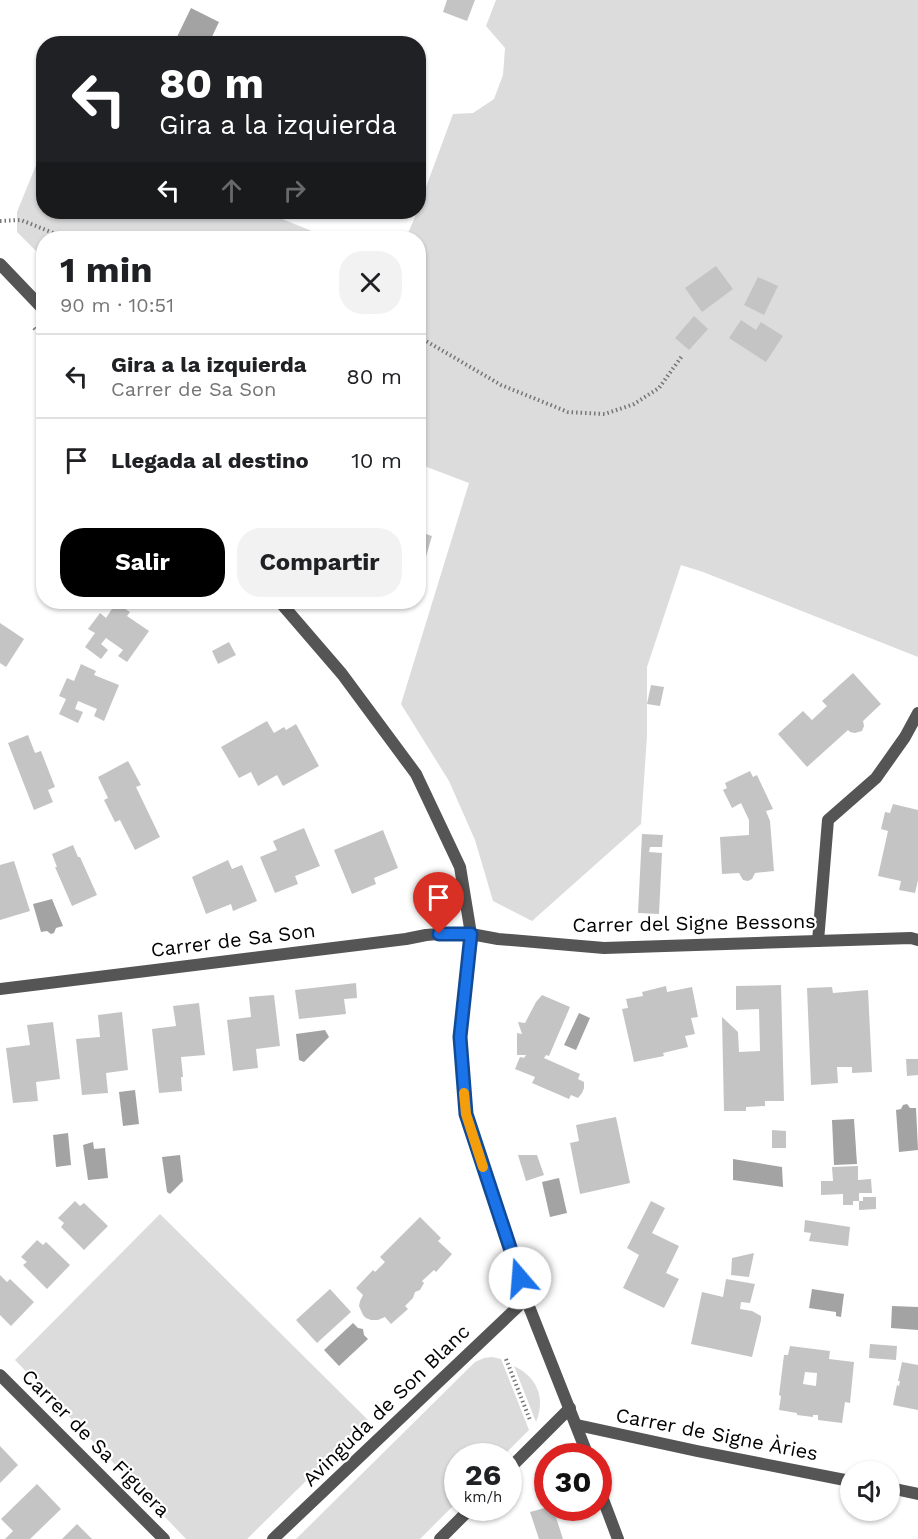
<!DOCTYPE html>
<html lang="es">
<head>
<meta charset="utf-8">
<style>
	:root { --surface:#fff; --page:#f2f2f2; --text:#202124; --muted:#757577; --line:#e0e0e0; --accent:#000 }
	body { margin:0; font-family:"Work Sans",sans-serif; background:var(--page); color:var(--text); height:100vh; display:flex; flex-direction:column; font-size:22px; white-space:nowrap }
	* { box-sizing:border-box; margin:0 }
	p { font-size:20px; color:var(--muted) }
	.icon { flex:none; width:33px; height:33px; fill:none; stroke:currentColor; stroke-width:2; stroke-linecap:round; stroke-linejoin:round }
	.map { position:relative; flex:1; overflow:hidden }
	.panel { position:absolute; left:36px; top:231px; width:390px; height:378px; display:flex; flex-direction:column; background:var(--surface); border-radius:24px; box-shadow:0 2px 4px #0004 }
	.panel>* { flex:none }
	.top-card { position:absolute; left:36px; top:36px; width:390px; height:183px; border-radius:24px; box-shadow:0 2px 4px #0004; background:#202124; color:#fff; overflow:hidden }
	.buttons { position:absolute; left:840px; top:1461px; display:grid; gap:12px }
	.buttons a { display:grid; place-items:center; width:60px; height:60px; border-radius:50%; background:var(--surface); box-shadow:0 2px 4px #0004; font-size:30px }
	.speed { position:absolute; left:444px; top:1443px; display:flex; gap:12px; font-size:30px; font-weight:700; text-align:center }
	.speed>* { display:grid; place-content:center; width:78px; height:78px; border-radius:50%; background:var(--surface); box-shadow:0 2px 4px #0004; line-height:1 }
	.speed small { font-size:15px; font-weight:400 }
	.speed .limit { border:9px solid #d22; background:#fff; color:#111 }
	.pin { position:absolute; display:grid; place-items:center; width:51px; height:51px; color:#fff; margin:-62px -26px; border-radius:50% 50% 50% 0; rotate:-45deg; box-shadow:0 0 6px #0007 }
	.pin .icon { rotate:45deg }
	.me { position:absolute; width:66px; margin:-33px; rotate:342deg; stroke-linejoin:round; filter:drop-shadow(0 0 4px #0008) }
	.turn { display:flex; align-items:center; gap:21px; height:126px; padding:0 24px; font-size:27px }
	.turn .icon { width:78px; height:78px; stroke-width:2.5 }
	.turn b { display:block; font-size:42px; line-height:51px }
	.lanes { display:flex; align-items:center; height:57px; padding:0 24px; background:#0003; justify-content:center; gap:30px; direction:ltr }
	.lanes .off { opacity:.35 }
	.round { display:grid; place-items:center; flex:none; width:63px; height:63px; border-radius:24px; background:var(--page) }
	.head { display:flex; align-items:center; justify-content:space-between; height:102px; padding:0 24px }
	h1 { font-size:36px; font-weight:700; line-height:45px }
	.action { display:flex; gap:12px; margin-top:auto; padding:12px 24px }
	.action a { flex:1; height:69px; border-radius:24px; background:var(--accent); color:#fff; font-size:24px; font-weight:700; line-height:69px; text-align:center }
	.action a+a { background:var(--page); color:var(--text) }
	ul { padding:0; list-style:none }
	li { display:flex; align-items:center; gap:18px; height:84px; padding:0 24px; border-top:2px solid var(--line) }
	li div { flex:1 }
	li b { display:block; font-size:22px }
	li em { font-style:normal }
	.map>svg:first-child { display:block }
	.green { fill:#dcdcdc }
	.water { fill:#a3a3a3 }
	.building { fill:#c4c4c4; fill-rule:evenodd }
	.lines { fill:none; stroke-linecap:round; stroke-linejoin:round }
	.path { stroke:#777; stroke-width:4; stroke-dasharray:1.5 3; stroke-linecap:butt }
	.lane { stroke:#555; stroke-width:12 }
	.street { stroke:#555; stroke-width:12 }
	.route-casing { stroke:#114b97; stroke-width:15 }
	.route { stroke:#1a73e8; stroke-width:10 }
	.slow { stroke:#f59e0b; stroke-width:10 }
	.labels { text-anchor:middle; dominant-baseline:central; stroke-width:4.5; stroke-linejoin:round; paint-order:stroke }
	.street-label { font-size:20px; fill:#000; stroke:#fff }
</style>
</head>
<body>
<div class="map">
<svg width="918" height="1539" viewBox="0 0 918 1539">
	<rect width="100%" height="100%" fill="#fff"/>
	<g class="green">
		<path d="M 496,0 L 918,0 L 918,657 L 703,572 L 681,565 L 647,667 L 647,736 L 641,824 L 532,921 L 493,901 L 475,840 L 449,781 L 401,704 L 469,483 L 419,464 L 418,238 L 406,238 L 417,212 L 418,212 L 419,206 L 453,114 L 473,113 L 494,99 L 503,75 L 505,48 L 486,26 Z"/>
		<path d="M 43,148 L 44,212 L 265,212 L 329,238 L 44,238 L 43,258 L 17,232 L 17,212 Z"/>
		<path d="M 160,1214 L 368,1420 L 247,1539 L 186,1539 L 15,1360 Z"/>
		<path d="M 492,1357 L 501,1359 L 529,1430 L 503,1456 L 458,1456 L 457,1502 L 420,1539 L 296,1539 L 475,1362 L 484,1358 Z"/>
		<path d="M 514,1366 C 537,1377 546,1398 536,1422 Z"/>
	</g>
	<g class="water">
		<path d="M 191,8 L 219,22 L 209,43 L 174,43 Z"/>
		<path d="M 52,899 L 63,926 L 56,928 L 54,933 L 51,934 L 47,931 L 41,932 L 33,904 Z"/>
		<path d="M 579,1013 L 590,1018 L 576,1050 L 564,1045 Z"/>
		<path d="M 325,1030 L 329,1037 L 304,1062 L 299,1060 L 296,1034 Z"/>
		<path d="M 135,1090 L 139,1124 L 123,1126 L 119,1092 Z"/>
		<path d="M 907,1104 L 910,1108 L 916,1108 L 918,1150 L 899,1152 L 896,1110 L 901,1109 L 903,1105 Z"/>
		<path d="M 854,1119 L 857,1164 L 834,1165 L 832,1120 Z"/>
		<path d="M 68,1133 L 71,1165 L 56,1167 L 53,1135 Z"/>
		<path d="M 93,1142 L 94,1149 L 105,1148 L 108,1178 L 88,1180 L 83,1145 Z"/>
		<path d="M 180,1155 L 183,1181 L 170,1194 L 167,1192 L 162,1157 Z"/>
		<path d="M 733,1159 L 782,1167 L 783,1187 L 733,1180 Z"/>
		<path d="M 559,1178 L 567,1213 L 550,1217 L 542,1182 Z"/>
		<path d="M 812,1289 L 844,1294 L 841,1317 L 836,1316 L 836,1312 L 809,1308 Z"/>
		<path d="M 892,1306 L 918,1307 L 918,1330 L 891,1328 Z"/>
		<path d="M 353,1323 L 358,1328 L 363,1329 L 364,1335 L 368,1339 L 339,1366 L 324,1350 Z"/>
	</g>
	<g class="building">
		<path d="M 447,0 L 475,0 L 467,21 L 443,12 Z"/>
		<path d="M 716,266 L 733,289 L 702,312 L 685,288 Z"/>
		<path d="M 758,277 L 778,286 L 764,315 L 744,305 Z"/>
		<path d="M 694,316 L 708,329 L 689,350 L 675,338 Z"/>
		<path d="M 741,320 L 756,330 L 761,322 L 783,336 L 766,362 L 729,338 Z"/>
		<path d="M 420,532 L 432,536 L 425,560 L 418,558 Z"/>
		<path d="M 116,603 L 130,612 L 127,616 L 149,631 L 127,662 L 118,656 L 123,650 L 106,638 L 101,644 L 108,650 L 101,659 L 85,647 L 95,633 L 88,629 L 100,613 L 106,618 Z"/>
		<path d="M 0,623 L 24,639 L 6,667 L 0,663 Z"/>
		<path d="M 229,642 L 236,655 L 218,664 L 212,651 Z"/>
		<path d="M 81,664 L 96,671 L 94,675 L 119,685 L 104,721 L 94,716 L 97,709 L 78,701 L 75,709 L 83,712 L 78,723 L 59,714 L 66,699 L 59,696 L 67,678 L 74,681 Z"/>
		<path d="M 853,673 L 881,704 L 863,721 L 864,726 L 862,731 L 855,733 L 850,732 L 848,730 L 807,767 L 778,734 L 803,711 L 812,720 L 827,706 L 822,701 Z"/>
		<path d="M 651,685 L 664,687 L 660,706 L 647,704 Z"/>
		<path d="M 267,721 L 274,733 L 284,727 L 286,730 L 296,724 L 319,766 L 283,786 L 277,775 L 258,786 L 251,772 L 239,778 L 221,747 Z"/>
		<path d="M 28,735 L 35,753 L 41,751 L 55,787 L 48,790 L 53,802 L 34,810 L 8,743 Z"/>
		<path d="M 128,761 L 141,785 L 136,787 L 160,837 L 135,850 L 120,820 L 115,822 L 104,800 L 108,798 L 98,777 Z"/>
		<path d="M 750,771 L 753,777 L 757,775 L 773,809 L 766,811 L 770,821 L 774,871 L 755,873 L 752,879 L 748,881 L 743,880 L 739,873 L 722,874 L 720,837 L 749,835 L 749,820 L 741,803 L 732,808 L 723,790 L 727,788 L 725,783 Z"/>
		<path d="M 893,804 L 918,810 L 918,880 L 915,893 L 899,890 L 901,881 L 878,876 L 888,831 L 881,829 L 885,812 L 890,813 Z"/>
		<path d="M 304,828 L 320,866 L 295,876 L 298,884 L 275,893 L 260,857 L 277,850 L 273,841 Z"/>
		<path d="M 383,830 L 398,868 L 374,878 L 376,884 L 352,894 L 334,850 Z"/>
		<path d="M 642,834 L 663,835 L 662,847 L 650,847 L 649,852 L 662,853 L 659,914 L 638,913 Z"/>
		<path d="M 73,845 L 78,857 L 80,857 L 97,895 L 72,906 L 55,867 L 57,867 L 52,854 Z"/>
		<path d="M 228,860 L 232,869 L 242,865 L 257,901 L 233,911 L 231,904 L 206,914 L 192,877 Z"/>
		<path d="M 14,861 L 30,911 L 0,920 L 0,865 Z"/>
		<path d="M 356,983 L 357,998 L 344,999 L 346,1014 L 299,1019 L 295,990 Z"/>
		<path d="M 781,985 L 784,1101 L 765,1101 L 765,1106 L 746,1107 L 746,1111 L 724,1111 L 722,1017 L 738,1032 L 739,1052 L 760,1051 L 759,1009 L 736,1010 L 736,986 Z"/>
		<path d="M 666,986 L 667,992 L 692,987 L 698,1017 L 691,1018 L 695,1034 L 685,1036 L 688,1047 L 663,1053 L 664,1056 L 634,1062 L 622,1009 L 628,1008 L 626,999 L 643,996 L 642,992 Z"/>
		<path d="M 832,987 L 833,993 L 868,990 L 872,1072 L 852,1073 L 852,1067 L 837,1067 L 838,1083 L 811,1085 L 807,988 Z"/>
		<path d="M 274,995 L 280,1046 L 256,1049 L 258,1068 L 233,1071 L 227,1020 L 251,1017 L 249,997 Z"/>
		<path d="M 542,995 L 570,1007 L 549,1056 L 546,1055 L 544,1058 L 580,1074 L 578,1079 L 584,1082 L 584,1088 L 582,1093 L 578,1098 L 571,1095 L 569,1099 L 532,1083 L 535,1077 L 515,1069 L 520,1057 L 524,1058 L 526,1055 L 517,1055 L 517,1033 L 522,1034 L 518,1022 L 525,1023 L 536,1002 Z"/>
		<path d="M 199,1003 L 205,1055 L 181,1057 L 183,1077 L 181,1077 L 182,1091 L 159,1093 L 152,1029 L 176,1026 L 173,1006 Z"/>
		<path d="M 122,1012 L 128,1070 L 106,1073 L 108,1093 L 82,1095 L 76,1039 L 100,1037 L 98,1015 Z"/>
		<path d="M 53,1022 L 60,1079 L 36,1082 L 38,1101 L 13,1103 L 6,1048 L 30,1045 L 27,1025 Z"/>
		<path d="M 906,1059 L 918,1059 L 918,1075 L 907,1076 Z"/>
		<path d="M 616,1117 L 630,1183 L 580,1194 L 570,1143 L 579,1141 L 576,1125 Z"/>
		<path d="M 772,1130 L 786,1131 L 786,1148 L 772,1148 Z"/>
		<path d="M 518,1155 L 537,1155 L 544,1175 L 526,1181 Z"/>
		<path d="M 858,1166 L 858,1180 L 871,1179 L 872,1193 L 859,1193 L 859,1201 L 853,1201 L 853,1205 L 843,1205 L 843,1194 L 821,1195 L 821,1181 L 833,1181 L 832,1167 Z"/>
		<path d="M 863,1197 L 876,1197 L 876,1209 L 859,1210 L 859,1201 L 863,1201 Z"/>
		<path d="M 75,1201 L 80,1206 L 84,1203 L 108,1226 L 84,1250 L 61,1227 L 64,1223 L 58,1218 Z"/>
		<path d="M 651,1201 L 665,1208 L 652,1233 L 679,1246 L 666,1273 L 679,1279 L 664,1308 L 623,1288 L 639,1255 L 627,1248 Z"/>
		<path d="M 420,1217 L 441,1238 L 438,1241 L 452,1254 L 436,1272 L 434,1270 L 422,1281 L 424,1283 L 420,1290 L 415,1292 L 413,1298 L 405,1306 L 408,1309 L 391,1324 L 385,1317 L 378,1320 L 371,1320 L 366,1318 L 363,1315 L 359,1306 L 360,1301 L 363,1295 L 356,1288 L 373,1270 L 375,1272 L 385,1262 L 380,1257 Z"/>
		<path d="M 805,1220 L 850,1227 L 848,1246 L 809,1241 L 811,1233 L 804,1232 Z"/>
		<path d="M 37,1240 L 43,1245 L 46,1242 L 70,1265 L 47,1289 L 23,1265 L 27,1262 L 21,1257 Z"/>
		<path d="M 754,1253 L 749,1277 L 731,1275 L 732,1258 Z"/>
		<path d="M 0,1275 L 7,1282 L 10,1279 L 34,1302 L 11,1326 L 0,1315 Z"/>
		<path d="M 726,1279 L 755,1284 L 750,1303 L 741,1302 L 740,1309 L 752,1311 L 761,1316 L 761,1320 L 752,1357 L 691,1344 L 702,1292 L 723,1297 Z"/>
		<path d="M 330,1289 L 351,1312 L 317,1343 L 296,1320 Z"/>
		<path d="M 870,1344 L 897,1346 L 896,1360 L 869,1358 Z"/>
		<path d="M 790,1346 L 830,1351 L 829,1359 L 854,1362 L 850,1403 L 845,1402 L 842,1423 L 818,1420 L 818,1415 L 813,1415 L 813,1417 L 797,1415 L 797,1413 L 779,1410 L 781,1396 L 779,1395 L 784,1355 L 788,1355 ZM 805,1372 L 817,1373 L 816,1386 L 803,1384 Z"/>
		<path d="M 902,1362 L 918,1365 L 918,1410 L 893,1405 L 897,1385 L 899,1386 L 900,1381 L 898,1381 Z"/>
		<path d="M 0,1446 L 18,1465 L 0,1483 Z"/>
		<path d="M 37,1484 L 61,1509 L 30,1539 L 5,1539 L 13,1531 L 1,1519 Z"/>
		<path d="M 548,1507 L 553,1508 L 563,1539 L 539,1539 L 530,1512 Z"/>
		<path d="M 77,1524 L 92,1539 L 62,1539 Z"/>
	</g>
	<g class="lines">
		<g class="path">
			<path d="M 0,221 L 21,220 L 66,238"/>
			<path d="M 34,328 L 44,339"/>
			<path d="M 418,339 L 426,341 L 501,385 L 568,412 L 605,414 L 634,404 L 659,388 L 682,356"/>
			<path d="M 506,1359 L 530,1420"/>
		</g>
		<path class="lane" d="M 818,941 L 828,820 L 876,778 L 905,737 L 918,713"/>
		<g class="street">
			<path d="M 0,264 L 44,310"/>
			<path d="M 280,602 L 342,674 L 416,774 L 460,867 L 471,934 L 460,1037 L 466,1114 L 526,1299 L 588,1456"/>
			<path d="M 0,989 L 406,939 L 426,935 L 452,933 L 471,934 L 498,939 L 604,948 L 911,938 L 918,940"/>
			<path d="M 0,1375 L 164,1539"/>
			<path d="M 577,1425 L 697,1451 L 850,1481"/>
			<path d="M 508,1470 L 570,1408"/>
			<path d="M 598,1486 L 618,1539"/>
			<path d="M 890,1488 L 918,1494"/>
			<path d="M 273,1539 L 526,1299"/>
			<path d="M 440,1539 L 471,1508"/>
		</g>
	</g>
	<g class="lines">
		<g class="route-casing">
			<path id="route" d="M 439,934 L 471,934 L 460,1037 L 466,1114 L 520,1278"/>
		</g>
		<use href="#route" class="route"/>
		<path class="slow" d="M 464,1093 L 466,1114 L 483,1167"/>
	</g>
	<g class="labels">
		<g class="street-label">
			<text transform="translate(694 923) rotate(-1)">Carrer del Signe Bessons</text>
			<text transform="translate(233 940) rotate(-7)">Carrer de Sa Son</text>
			<text transform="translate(386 1405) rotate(-44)">Avinguda de Son Blanc</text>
			<text transform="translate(717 1434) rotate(11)">Carrer de Signe Àries</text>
			<text transform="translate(96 1443) rotate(45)">Carrer de Sa Figuera</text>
		</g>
	</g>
</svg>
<div class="buttons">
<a><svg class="icon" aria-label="sound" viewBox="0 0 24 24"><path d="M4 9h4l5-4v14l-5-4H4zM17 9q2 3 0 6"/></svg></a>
</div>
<div class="speed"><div>26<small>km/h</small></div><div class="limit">30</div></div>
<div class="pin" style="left:439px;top:934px;background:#d93025"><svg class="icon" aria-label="arrive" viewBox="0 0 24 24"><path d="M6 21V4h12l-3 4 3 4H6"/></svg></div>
<svg class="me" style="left:520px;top:1278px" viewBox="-20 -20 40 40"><circle r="19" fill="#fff"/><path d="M0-13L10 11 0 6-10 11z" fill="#1a73e8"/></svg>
<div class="top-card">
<div class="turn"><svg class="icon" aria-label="left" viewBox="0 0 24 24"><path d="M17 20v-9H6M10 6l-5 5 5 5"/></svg><div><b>80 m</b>Gira a la izquierda</div></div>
<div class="lanes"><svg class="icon" aria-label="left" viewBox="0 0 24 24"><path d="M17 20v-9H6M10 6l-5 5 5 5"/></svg><svg class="icon off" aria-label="ahead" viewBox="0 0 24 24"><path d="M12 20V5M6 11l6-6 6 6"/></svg><svg class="icon off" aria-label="right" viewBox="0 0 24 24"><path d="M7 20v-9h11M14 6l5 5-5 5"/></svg></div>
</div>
<section class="panel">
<div class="head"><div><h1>1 min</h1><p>90 m · 10:51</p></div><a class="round"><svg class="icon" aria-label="close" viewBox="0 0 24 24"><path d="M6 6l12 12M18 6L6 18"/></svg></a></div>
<ul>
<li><svg class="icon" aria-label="left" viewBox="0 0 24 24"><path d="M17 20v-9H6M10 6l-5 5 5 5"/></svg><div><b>Gira a la izquierda</b><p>Carrer de Sa Son</p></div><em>80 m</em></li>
<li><svg class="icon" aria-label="arrive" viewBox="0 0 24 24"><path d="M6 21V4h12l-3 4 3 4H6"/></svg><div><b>Llegada al destino</b></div><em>10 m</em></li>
</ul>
<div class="action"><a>Salir</a><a>Compartir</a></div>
</section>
</div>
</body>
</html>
